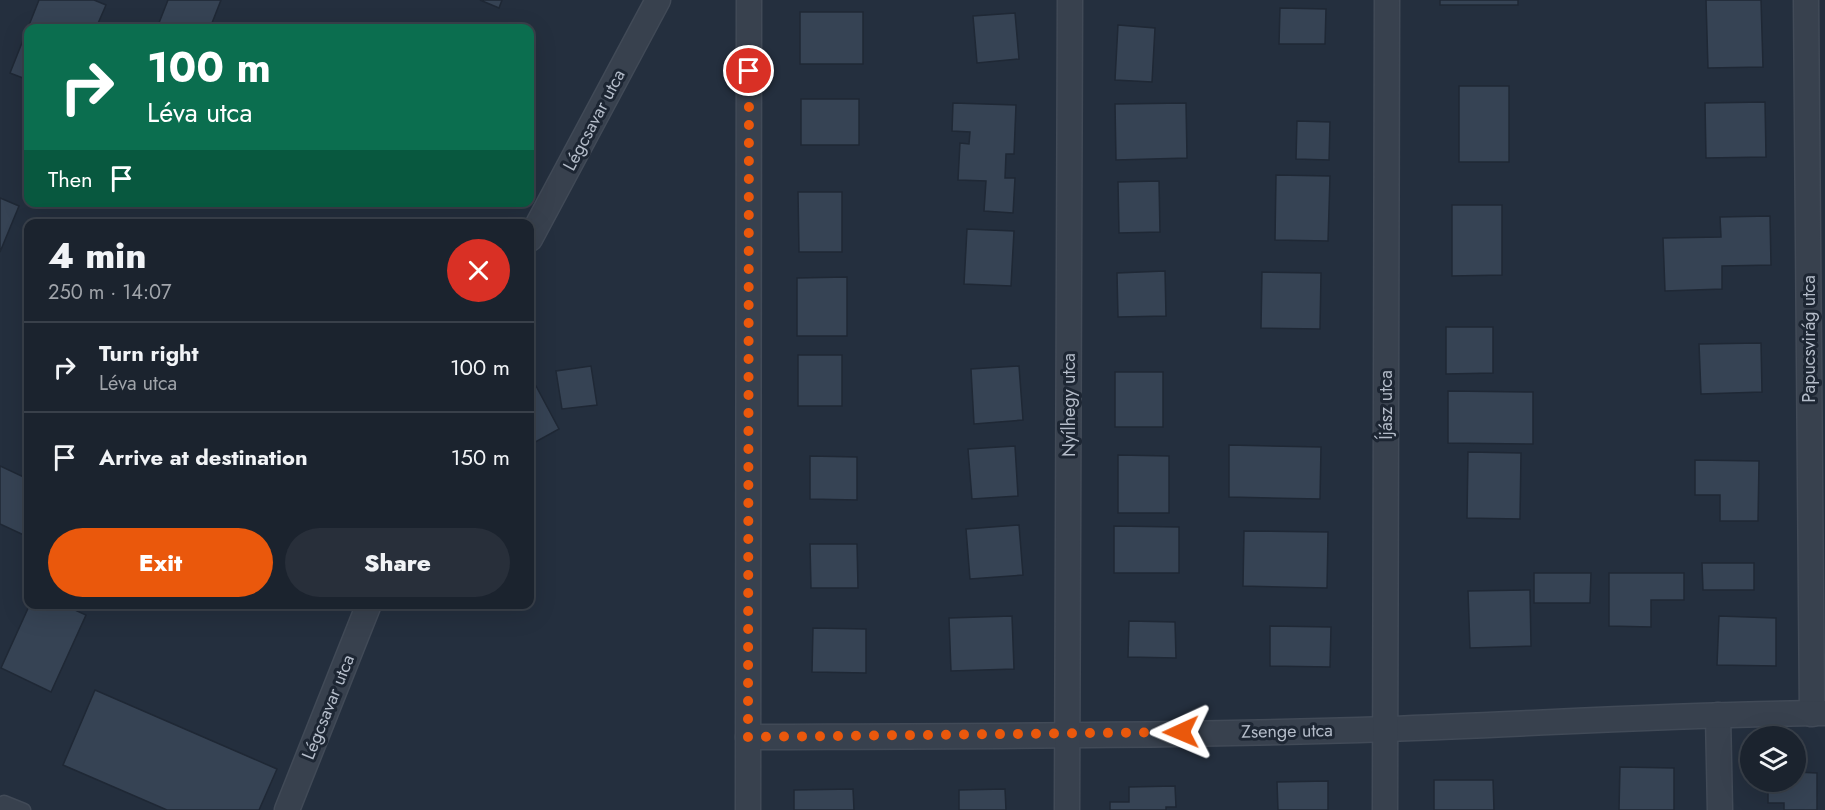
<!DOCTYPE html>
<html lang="en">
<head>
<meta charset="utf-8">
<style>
	:root { --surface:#1b232e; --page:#282f3a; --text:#f1f3f6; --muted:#a0a4aa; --line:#39404a; --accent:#ea580c }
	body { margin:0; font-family:Jost,sans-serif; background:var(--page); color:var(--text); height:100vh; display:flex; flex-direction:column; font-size:22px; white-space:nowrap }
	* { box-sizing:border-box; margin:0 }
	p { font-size:20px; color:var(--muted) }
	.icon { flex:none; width:33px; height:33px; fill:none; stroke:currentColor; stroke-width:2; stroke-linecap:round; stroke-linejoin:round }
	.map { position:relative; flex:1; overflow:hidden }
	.panel { position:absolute; left:24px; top:219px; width:510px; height:390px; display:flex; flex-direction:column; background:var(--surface); border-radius:12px; box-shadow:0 6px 24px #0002,0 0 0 2px var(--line) }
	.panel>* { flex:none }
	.guide { position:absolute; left:24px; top:24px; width:510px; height:183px; border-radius:12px; box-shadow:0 6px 24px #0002,0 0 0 2px var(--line); background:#0b6e4f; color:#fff; overflow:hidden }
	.controls { position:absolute; left:1740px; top:726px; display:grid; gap:12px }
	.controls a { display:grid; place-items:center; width:66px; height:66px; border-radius:50%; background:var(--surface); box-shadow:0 6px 24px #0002,0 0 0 2px var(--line); font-size:30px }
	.pin { position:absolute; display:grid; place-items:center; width:51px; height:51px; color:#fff; margin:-26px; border:3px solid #fff; border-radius:50%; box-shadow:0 2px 6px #0007 }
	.me { position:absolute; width:66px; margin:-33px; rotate:269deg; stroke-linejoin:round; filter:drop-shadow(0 0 4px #0008) }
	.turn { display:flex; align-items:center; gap:21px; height:126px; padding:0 24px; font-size:27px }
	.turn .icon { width:78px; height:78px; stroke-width:2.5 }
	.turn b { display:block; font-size:42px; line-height:51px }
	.then { display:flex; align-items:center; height:57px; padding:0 24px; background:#0003; gap:12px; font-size:22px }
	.round { display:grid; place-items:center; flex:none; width:63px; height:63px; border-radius:32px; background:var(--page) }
	.head { display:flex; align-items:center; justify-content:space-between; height:102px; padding:0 24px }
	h1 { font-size:36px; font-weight:800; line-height:45px }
	.primary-button { display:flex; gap:12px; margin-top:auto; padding:12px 24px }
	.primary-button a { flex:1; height:69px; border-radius:36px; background:var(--accent); color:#fff; font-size:24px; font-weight:800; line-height:69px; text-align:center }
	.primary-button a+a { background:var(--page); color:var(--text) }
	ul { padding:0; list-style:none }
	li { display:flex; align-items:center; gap:18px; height:90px; padding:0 24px; border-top:2px solid var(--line) }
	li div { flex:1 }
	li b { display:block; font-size:22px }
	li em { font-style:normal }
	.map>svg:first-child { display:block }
	.building { fill:#364354; stroke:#1f2835; stroke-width:1.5 }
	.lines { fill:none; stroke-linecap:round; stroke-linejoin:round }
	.service-casing { stroke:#414a57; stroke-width:15 }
	.minor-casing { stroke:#414a57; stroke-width:27 }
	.service { stroke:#38414e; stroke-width:12 }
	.minor { stroke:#38414e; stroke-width:24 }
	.route { stroke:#ea580c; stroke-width:10; stroke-dasharray:0 18 }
	.labels { text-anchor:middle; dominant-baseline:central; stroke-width:6; stroke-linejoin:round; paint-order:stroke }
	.street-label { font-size:18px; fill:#b4bcc9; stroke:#1d2633 }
</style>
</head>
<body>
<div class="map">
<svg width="1825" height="810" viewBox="0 0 1825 810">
	<rect width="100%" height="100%" fill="#242f3e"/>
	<g class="building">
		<path d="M 39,0 L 94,0 L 106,5 L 96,28 L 28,28 L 28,80 L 10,73 Z"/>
		<path d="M 168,0 L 221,0 L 210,28 L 157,28 Z"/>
		<path d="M 480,0 L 502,0 L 499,8 Z"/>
		<rect x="1440" y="0" width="78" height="5"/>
		<path d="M 1706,0 L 1761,0 L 1763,67 L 1708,68 Z"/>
		<path d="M 1280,8 L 1326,9 L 1325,44 L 1279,44 Z"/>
		<rect x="800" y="12" width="63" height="52"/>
		<path d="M 1015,13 L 1019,59 L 977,63 L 973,16 Z"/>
		<path d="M 1118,25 L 1155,28 L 1152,82 L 1115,80 Z"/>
		<rect x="1459" y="86" width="50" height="76"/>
		<rect x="801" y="99" width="58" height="46"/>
		<path d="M 1765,102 L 1766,157 L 1706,158 L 1705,103 Z"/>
		<path d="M 953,103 L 1016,105 L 1014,154 L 1006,154 L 1005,178 L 1015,178 L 1013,213 L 984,211 L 986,181 L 958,180 L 960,143 L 969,144 L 970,132 L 952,131 Z"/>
		<path d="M 1186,103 L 1187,158 L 1116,160 L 1115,104 Z"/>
		<path d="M 1297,121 L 1330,122 L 1329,160 L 1296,159 Z"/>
		<path d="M 1276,175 L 1330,176 L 1328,241 L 1275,240 Z"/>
		<path d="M 1159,181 L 1160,232 L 1119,233 L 1118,182 Z"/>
		<path d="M 798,192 L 842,192 L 842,252 L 799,252 Z"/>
		<path d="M 0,198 L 19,206 L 0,252 Z"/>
		<path d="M 1452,205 L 1502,205 L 1502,275 L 1452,276 Z"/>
		<path d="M 1770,216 L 1771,265 L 1722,266 L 1722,289 L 1665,291 L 1663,238 L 1721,237 L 1720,217 Z"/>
		<path d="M 967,229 L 1014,231 L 1011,286 L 964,284 Z"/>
		<path d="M 1165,271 L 1166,316 L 1118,317 L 1117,273 Z"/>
		<path d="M 1262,272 L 1321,273 L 1320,329 L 1261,328 Z"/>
		<path d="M 847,277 L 847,336 L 797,336 L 797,278 Z"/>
		<path d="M 1446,327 L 1493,327 L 1493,373 L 1446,374 Z"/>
		<path d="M 1761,343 L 1762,392 L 1701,394 L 1699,344 Z"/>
		<rect x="798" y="355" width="44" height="51"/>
		<path d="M 591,366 L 597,405 L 562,409 L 556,371 Z"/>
		<path d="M 1019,366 L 1023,420 L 974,424 L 971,369 Z"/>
		<rect x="1115" y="372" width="48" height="55"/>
		<path d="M 536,386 L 559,429 L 530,445 L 530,390 Z"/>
		<path d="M 1448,391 L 1533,392 L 1533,444 L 1448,443 Z"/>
		<path d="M 1229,445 L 1321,447 L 1320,499 L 1229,497 Z"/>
		<path d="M 1015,446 L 1018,496 L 972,499 L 968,449 Z"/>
		<path d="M 1468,452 L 1521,453 L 1520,519 L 1467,518 Z"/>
		<path d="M 1118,455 L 1169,456 L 1169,513 L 1118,513 Z"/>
		<path d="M 810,456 L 857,457 L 857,500 L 810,499 Z"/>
		<path d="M 1695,460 L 1759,461 L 1758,521 L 1720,521 L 1720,495 L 1695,495 Z"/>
		<path d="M 0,466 L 28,479 L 28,537 L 0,524 Z"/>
		<path d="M 1019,525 L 1023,575 L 970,579 L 966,529 Z"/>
		<path d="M 1114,526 L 1179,527 L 1179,573 L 1114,573 Z"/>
		<path d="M 1244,531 L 1328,532 L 1327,588 L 1243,586 Z"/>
		<path d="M 810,544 L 857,544 L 858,588 L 811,588 Z"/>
		<path d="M 1702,563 L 1754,563 L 1754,590 L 1703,590 Z"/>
		<path d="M 1534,573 L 1591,573 L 1590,603 L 1534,603 Z"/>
		<path d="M 1609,573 L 1684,573 L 1684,600 L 1651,600 L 1651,627 L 1609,626 Z"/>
		<path d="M 1530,590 L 1531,646 L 1470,648 L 1468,591 Z"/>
		<path d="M 30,604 L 62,604 L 86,615 L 51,692 L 1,668 Z"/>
		<path d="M 1012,616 L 1014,669 L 951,671 L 949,618 Z"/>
		<path d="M 1719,616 L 1776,618 L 1776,666 L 1717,665 Z"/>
		<path d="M 1129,621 L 1175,622 L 1176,658 L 1128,657 Z"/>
		<path d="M 1270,626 L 1331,627 L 1330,667 L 1270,666 Z"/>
		<path d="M 813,628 L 866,629 L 866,673 L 812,672 Z"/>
		<path d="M 95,690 L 277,769 L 259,810 L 167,810 L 63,765 Z"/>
		<path d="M 1620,767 L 1674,768 L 1674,810 L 1619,810 Z"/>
		<path d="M 1796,772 L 1817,773 L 1817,810 L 1784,810 L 1784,803 L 1768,803 L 1768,782 L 1796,782 Z"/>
		<path d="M 1434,780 L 1493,780 L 1494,810 L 1434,810 Z"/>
		<path d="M 1328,781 L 1328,810 L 1278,810 L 1277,782 Z"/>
		<path d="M 1175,786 L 1176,807 L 1166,807 L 1166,810 L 1110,810 L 1110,802 L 1129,802 L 1129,787 Z"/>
		<path d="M 853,789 L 854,810 L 794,810 L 794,790 Z"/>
		<path d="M 1005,789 L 1006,810 L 959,810 L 959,790 Z"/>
	</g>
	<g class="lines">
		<g class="service-casing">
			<path id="service" d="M 0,810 L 4,802 L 24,810"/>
		</g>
		<g class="minor-casing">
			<g id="minor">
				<path d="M 1806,0 L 1812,714"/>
				<path d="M 530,239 L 658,0"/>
				<path d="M 1718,715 L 1720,810"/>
				<path d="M 748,737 C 961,736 1174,736 1387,729 C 1533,724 1679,714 1825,713"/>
				<path d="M 287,810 L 369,604"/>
				<path d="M 748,810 L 749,0"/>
				<path d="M 1067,810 L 1070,0"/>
				<path d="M 1385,810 L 1387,0"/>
			</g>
		</g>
		<use href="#service" class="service"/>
		<use href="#minor" class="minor"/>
	</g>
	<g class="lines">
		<path class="route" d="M 749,71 L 748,737 L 1181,732"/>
	</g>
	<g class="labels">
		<g class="street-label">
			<text transform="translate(594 120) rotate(-62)">Légcsavar utca</text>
			<text transform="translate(1809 339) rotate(-90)">Papucsvirág utca</text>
			<text transform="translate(1069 405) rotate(-90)">Nyílhegy utca</text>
			<text transform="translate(1386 405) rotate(-90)">Íjász utca</text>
			<text transform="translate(328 707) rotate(-68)">Légcsavar utca</text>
			<text transform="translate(1287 731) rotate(-1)">Zsenge utca</text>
		</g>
	</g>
</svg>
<div class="controls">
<a><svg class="icon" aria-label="layers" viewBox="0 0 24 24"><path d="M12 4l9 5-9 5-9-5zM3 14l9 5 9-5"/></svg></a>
</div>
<div class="pin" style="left:749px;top:71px;background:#d93025"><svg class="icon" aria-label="arrive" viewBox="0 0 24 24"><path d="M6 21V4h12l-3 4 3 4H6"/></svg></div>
<svg class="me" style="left:1181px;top:732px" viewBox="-20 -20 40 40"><path d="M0-17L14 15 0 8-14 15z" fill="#ea580c" stroke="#fff" stroke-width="4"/></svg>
<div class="guide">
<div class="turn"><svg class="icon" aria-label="right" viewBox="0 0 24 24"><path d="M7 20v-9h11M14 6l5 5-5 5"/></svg><div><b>100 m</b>Léva utca</div></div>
<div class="then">Then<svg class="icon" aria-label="arrive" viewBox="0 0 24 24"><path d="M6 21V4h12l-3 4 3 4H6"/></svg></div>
</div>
<section class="panel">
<div class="head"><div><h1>4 min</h1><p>250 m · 14:07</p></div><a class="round" style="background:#d93025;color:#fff"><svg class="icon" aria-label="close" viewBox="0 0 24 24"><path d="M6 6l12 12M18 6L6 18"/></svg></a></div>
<ul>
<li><svg class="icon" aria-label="right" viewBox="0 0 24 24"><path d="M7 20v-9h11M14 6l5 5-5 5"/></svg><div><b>Turn right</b><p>Léva utca</p></div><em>100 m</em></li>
<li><svg class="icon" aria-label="arrive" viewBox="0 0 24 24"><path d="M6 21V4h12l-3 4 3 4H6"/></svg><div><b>Arrive at destination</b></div><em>150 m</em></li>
</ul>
<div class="primary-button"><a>Exit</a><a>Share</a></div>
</section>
</div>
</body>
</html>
